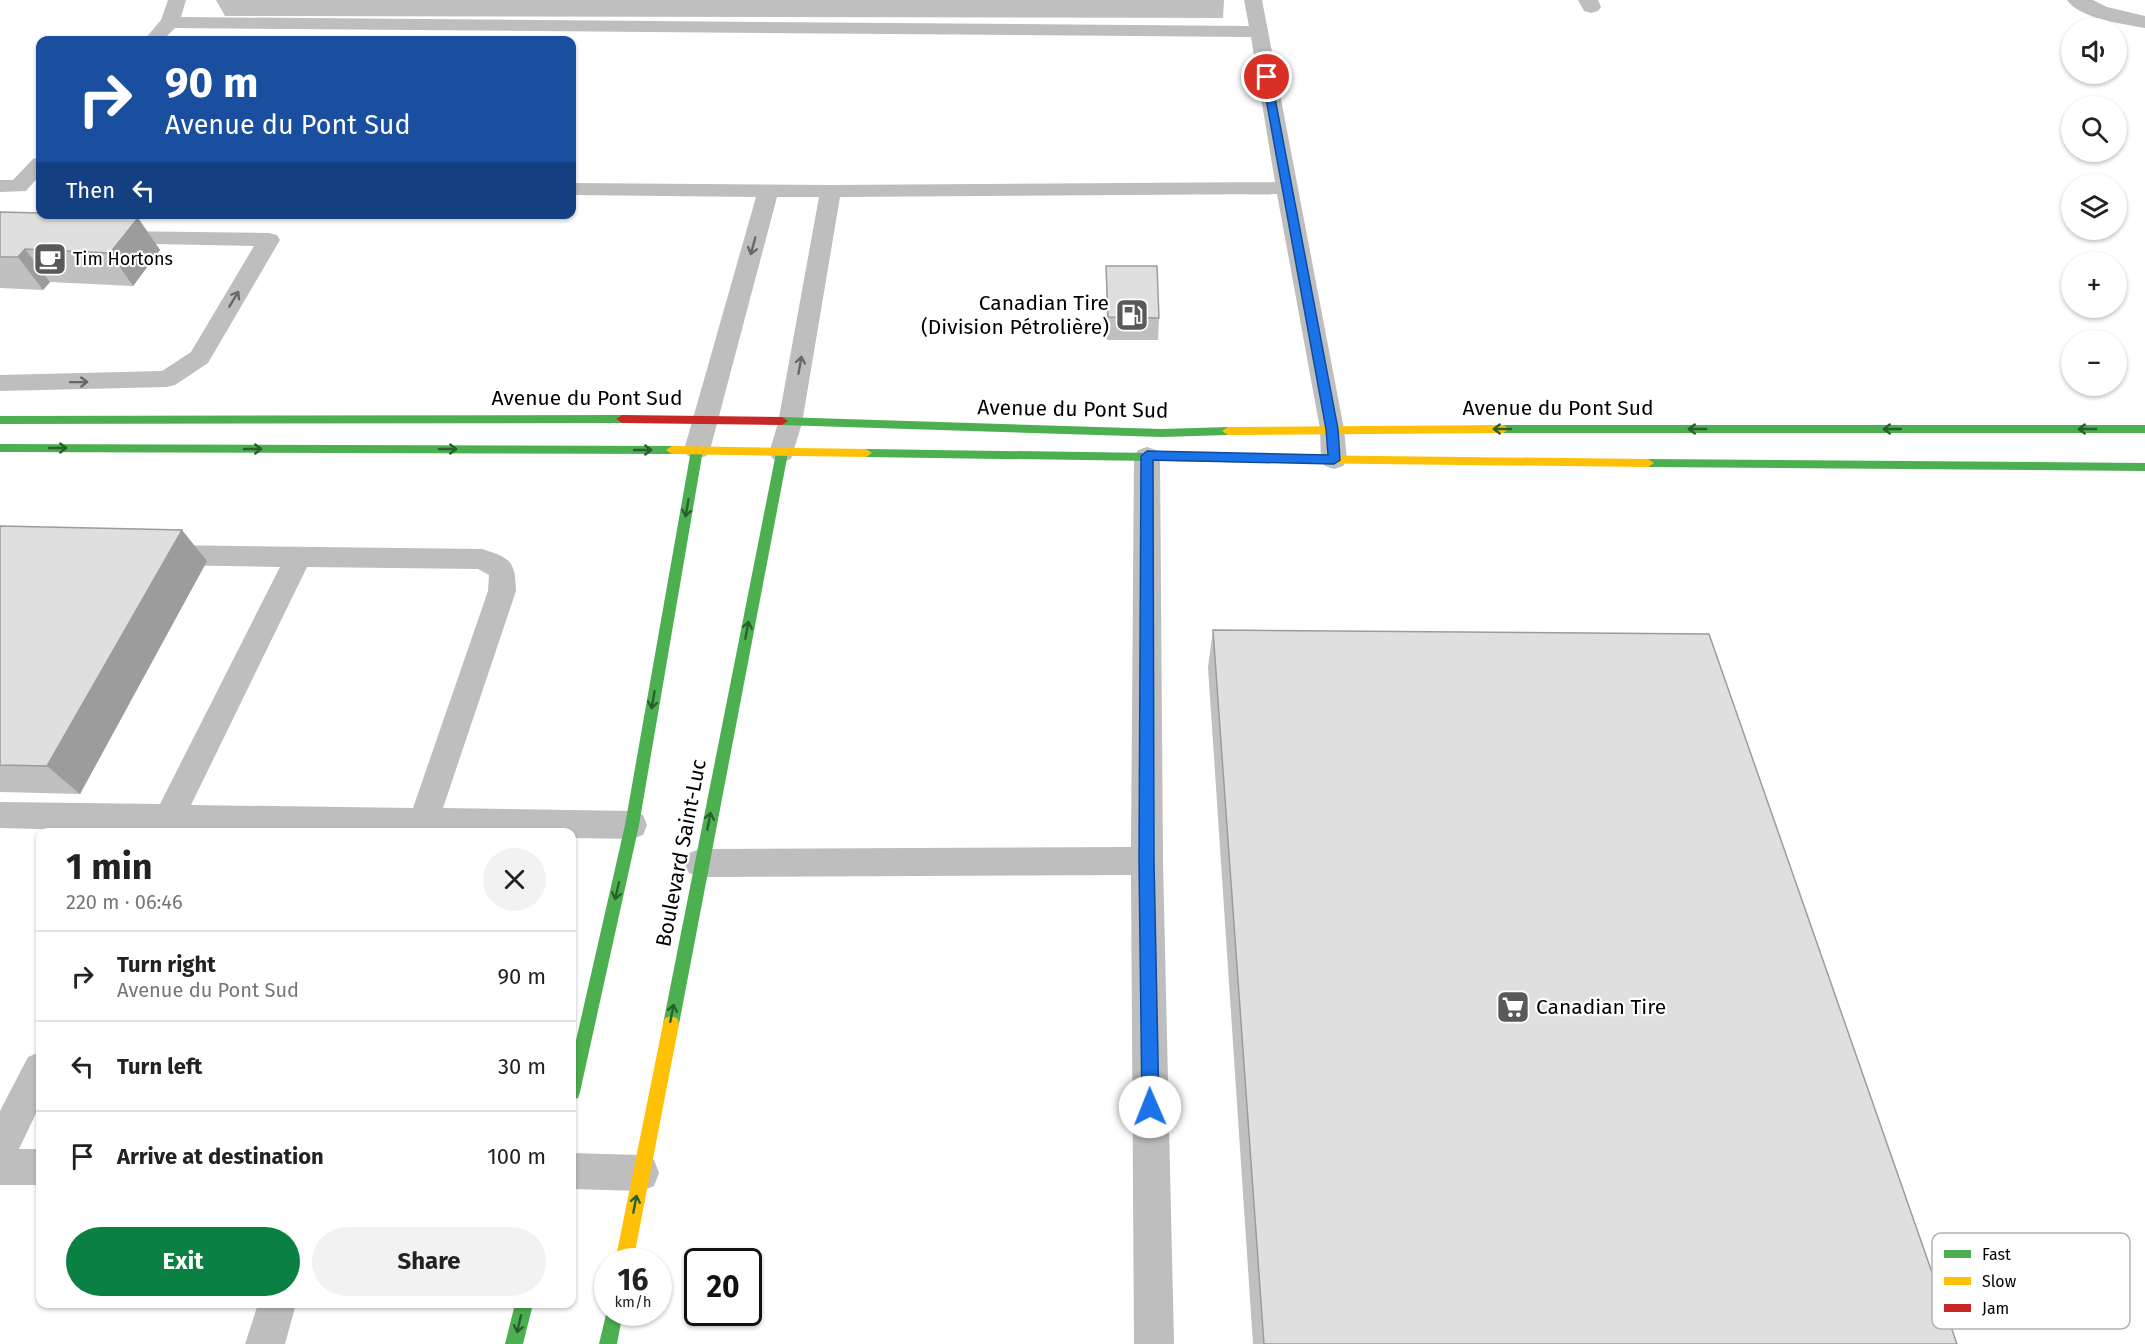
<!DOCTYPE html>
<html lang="en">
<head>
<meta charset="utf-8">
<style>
	:root { --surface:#fff; --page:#f2f2f2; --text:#222; --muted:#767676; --line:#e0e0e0; --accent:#0b8043 }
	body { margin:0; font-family:"Fira Sans",sans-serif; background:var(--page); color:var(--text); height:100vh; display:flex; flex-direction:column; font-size:22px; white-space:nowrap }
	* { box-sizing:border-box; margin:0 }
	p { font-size:20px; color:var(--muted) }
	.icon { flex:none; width:33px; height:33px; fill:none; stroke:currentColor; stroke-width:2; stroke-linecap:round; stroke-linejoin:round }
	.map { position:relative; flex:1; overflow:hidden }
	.sheet { position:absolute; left:36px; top:828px; width:540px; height:480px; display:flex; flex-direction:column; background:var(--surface); border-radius:12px; box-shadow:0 2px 4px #0004 }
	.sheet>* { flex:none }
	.hud { position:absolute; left:36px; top:36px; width:540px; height:183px; border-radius:12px; box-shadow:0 2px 4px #0004; background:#1a4fa0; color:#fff; overflow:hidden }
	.controls { position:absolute; left:2061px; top:18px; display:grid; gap:12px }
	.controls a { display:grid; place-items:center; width:66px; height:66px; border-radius:50%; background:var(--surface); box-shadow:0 2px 4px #0004; font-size:30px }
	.speed { position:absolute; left:594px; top:1248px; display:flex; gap:12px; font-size:30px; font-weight:700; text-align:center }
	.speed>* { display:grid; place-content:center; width:78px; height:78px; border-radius:50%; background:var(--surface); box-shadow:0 2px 4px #0004; line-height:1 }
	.speed small { font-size:15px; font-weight:400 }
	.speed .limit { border:3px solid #111; border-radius:9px; background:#fff; color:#111 }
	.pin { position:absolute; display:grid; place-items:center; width:51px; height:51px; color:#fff; margin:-26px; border:3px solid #fff; border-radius:50%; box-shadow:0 2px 6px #0007 }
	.me { position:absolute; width:66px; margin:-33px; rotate:359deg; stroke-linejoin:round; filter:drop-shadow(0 0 4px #0008) }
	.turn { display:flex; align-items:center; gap:21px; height:126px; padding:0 30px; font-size:27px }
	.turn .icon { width:78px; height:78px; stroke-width:2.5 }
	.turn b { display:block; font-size:42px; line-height:51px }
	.then { display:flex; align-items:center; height:57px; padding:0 30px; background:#0003; gap:12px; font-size:22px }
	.round { display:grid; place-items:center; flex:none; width:63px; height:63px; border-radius:32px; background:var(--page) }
	.overview { display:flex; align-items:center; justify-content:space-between; height:102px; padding:0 30px }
	h1 { font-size:36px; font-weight:700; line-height:45px }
	.action { display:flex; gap:12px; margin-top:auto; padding:12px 30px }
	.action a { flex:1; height:69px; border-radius:36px; background:var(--accent); color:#fff; font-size:24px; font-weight:700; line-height:69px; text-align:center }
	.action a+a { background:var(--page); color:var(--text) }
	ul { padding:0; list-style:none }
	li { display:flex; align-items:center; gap:18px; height:90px; padding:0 30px; border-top:2px solid var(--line) }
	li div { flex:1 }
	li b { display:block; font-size:22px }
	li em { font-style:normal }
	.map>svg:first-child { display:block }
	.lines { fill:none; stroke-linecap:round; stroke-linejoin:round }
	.lane { fill:#bebebe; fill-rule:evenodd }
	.street { fill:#bebebe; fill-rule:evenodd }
	.fast { fill:#4caf50; fill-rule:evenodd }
	.slow { fill:#ffc107; fill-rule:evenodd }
	.jam { fill:#c62828; fill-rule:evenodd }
	.wall { fill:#c0c0c0 }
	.shaded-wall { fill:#9c9c9c }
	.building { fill:#dfdfdf; stroke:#9c9c9c; stroke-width:1.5 }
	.oneway { stroke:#686868 }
	.oneway2 { stroke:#2a602c }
	.route { fill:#1a73e8; stroke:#114b97; stroke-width:1.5 }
	.labels { text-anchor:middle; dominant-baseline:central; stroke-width:4.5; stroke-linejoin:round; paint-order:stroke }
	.far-poi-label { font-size:18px; fill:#000; stroke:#fff; text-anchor:start }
	.poi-label { font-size:21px; fill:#000; stroke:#fff; text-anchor:end }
	.street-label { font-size:21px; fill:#000; stroke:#fff }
	.key { fill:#fff; stroke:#b2b2b2; stroke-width:1.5 }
	.key-label { font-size:16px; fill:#000 }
</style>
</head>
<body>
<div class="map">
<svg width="2145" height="1344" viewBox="0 0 2145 1344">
	<rect width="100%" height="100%" fill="#fff"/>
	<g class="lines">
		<g class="lane">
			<path d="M 168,0 L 186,0 L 181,17 L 1249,26 L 1244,0 L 1262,0 L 1344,429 L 1347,460 L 1343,466 L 1334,469 L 1325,466 L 1321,460 L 1320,429 L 1277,194 L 840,197 L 802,423 L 791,459 L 782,462 L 773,459 L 769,453 L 778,423 L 819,197 L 777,197 L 710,450 L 706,456 L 697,459 L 688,456 L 684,450 L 756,197 L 572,195 L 572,183 L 831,185 L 1275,182 L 1251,37 L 175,28 L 163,40 L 144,40 L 161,20 Z"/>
			<path d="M 40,157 L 40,175 L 26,191 L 0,192 L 0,180 L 13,180 L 33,159 Z"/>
			<path d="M 113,231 L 269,233 L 277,235 L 280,240 L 208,363 L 175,385 L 167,387 L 0,391 L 0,375 L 162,371 L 191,352 L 254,246 L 105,243 L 102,238 L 105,233 Z"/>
			<path d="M 1147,447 L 1156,450 L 1160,456 L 1163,861 L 1174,1344 L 1134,1344 L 1131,875 L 700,877 L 689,873 L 684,863 L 689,853 L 700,849 L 1131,847 L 1134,456 L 1138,450 Z"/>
			<path d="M 164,545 L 482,549 C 511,558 515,561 516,591 L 443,808 L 632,811 L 643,815 L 647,825 L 643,835 L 632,839 L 572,838 L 572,832 L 147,832 L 0,828 L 0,802 L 160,804 L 280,567 L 164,565 L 155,562 L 151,555 L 155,548 ZM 307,567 L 478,569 L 489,575 L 488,591 L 413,808 L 191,805 Z"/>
			<path d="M 40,1052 L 40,1105 L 19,1149 L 40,1149 L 40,1185 L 0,1185 L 0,1111 L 28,1057 Z"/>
			<path d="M 572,1153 L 641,1155 L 654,1160 L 659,1173 L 654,1186 L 641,1191 L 572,1189 Z"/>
			<path d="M 258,1304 L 296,1304 L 285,1344 L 245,1344 Z"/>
		</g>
		<g class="street">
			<path d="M 1578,0 L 1598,0 L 1601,7 L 1598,11 L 1591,13 L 1584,11 Z"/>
			<path d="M 2067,0 L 2093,0 L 2107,7 L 2145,16 L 2145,28 C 2124,24 2080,19 2067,0 Z"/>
		</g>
		<g class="fast">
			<path d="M 622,415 L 628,419 L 622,423 L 0,424 L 0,416 Z"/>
			<path d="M 782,417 L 1162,429 L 1228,427 L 1234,431 L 1228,435 L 1162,437 L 782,425 L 776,421 Z"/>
			<path d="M 1503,425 L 2145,425 L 2145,433 L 1503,433 L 1497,429 Z"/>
			<path d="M 0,444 L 672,446 L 678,450 L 672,454 L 0,452 Z"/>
			<path d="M 697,446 L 703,450 L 639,825 L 580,1092 L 578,1098 L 572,1100 L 572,1058 L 625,825 L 691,450 Z"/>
			<path d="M 782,449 L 788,453 L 679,1024 L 677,1030 L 671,1032 L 665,1030 L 663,1024 L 776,453 Z"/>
			<path d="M 866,449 L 1292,455 L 1298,459 L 1292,463 L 866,457 L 860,453 Z"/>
			<path d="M 1648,459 L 2145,463 L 2145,471 L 1648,467 L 1642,463 Z"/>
			<path d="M 515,1304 L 533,1304 L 523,1344 L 505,1344 Z"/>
			<path d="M 608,1306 L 608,1312 L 623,1312 L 617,1344 L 599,1344 Z"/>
		</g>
		<g class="slow">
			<path d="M 1503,425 L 1509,429 L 1503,433 L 1228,435 L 1222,431 L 1228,427 Z"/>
			<path d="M 672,446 L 866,449 L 872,453 L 866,457 L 672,454 L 666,450 Z"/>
			<path d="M 1292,455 L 1648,459 L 1654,463 L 1648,467 L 1292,463 L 1286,459 Z"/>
			<path d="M 671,1016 L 677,1018 L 679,1024 L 633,1262 L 615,1262 L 663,1024 L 665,1018 Z"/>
		</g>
		<path class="jam" d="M 622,415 L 782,417 L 788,421 L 782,425 L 622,423 L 616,419 Z"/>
	</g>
	<g class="wall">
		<path d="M 216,0 L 1224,0 L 1223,18 L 225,16 Z"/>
		<path d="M 0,212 L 138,218 L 160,250 L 133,286 L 50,282 L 43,290 L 0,288 Z"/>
		<path d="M 1106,266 L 1159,318 L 1158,340 L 1107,340 Z"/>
		<path d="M 0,526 L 207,561 L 80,794 L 0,792 Z"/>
		<path d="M 1213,630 L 1957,1344 L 1253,1344 L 1208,667 Z"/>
	</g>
	<g class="shaded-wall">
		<path d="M 138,218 L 160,250 L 133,286 L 110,253 Z"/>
		<path d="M 25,249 L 50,282 L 43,290 L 18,257 Z"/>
		<path d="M 182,530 L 207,561 L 80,794 L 47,766 Z"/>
	</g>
	<g class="building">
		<path d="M 0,212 L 40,213 L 40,214 L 63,214 L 138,218 L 110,253 L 25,249 L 18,257 L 0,257 Z"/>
		<path d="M 1106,266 L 1157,266 L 1159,318 L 1108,317 Z"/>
		<path d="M 0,526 L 182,530 L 47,766 L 0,765 Z"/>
		<path d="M 1213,630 L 1709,634 L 1957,1344 L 1264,1344 Z"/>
	</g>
	<defs><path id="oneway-shaft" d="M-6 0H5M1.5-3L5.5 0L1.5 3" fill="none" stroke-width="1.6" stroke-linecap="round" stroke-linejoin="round" transform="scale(1.5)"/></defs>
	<g class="oneway">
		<use href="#oneway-shaft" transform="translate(753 246) rotate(105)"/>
		<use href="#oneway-shaft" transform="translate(234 299) rotate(-59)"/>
		<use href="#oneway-shaft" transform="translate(800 365) rotate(-80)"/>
		<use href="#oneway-shaft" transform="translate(79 382) rotate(-1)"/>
	</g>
	<g class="oneway2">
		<use href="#oneway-shaft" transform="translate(1502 429) rotate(-180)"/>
		<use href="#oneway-shaft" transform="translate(1697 429) rotate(-180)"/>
		<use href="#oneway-shaft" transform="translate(1892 429) rotate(-180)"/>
		<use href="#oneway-shaft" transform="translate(2087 429) rotate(-180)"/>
		<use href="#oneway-shaft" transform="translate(58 448)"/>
		<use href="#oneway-shaft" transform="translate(253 449)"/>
		<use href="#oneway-shaft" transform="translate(448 449)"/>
		<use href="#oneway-shaft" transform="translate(643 450)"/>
		<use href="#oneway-shaft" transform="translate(687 508) rotate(100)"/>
		<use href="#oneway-shaft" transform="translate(747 630) rotate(-79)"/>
		<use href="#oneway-shaft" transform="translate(653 700) rotate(100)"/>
		<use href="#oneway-shaft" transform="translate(709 821) rotate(-79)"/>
		<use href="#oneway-shaft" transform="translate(617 891) rotate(103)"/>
		<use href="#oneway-shaft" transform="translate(672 1013) rotate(-79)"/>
		<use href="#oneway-shaft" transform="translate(635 1204) rotate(-79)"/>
		<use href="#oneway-shaft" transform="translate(519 1324) rotate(103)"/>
	</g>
	<path class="route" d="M 1267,74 L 1271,77 L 1338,429 L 1340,460 L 1334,464 L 1153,460 L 1154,861 L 1159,1107 L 1156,1113 L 1150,1115 L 1145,1113 L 1142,1107 L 1139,861 L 1141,456 L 1147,451 L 1328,455 L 1326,429 L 1262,77 Z"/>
	<defs>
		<g id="cafe-square" transform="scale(1.725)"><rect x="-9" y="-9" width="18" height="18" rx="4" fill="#595959" stroke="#fff"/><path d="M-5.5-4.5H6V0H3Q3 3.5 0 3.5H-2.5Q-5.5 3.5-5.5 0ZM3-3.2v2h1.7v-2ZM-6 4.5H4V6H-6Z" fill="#fff"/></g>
		<g id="fuel-square" transform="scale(1.725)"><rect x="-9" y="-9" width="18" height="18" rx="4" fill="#595959" stroke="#fff"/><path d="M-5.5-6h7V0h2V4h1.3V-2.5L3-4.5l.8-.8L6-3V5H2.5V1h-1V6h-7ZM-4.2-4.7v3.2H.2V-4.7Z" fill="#fff"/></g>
		<g id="supermarket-square" transform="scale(1.725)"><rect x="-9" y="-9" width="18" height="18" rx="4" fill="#595959" stroke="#fff"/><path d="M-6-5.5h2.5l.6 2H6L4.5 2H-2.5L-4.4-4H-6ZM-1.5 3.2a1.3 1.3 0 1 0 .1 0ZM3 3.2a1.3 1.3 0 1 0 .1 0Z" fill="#fff"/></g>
	</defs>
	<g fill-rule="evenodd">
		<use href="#cafe-square" x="50" y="259"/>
		<use href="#fuel-square" x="1132" y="315"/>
		<use href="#supermarket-square" x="1513" y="1007"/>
	</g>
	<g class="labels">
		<g class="far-poi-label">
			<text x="73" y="259">Tim Hortons</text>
		</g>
		<g class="poi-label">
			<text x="1109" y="303">Canadian Tire<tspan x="1109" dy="24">(Division Pétrolière)</tspan></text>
			<text x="1536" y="1007" text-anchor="start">Canadian Tire</text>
		</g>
		<g class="street-label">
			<text x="587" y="398">Avenue du Pont Sud</text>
			<text x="1558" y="408">Avenue du Pont Sud</text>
			<text transform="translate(1073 409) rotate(1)">Avenue du Pont Sud</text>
			<text transform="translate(681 853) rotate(-79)">Boulevard Saint-Luc</text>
		</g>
	</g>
	<rect x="1932" y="1233" width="198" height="96" rx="9" class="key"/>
	<rect x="1944" y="1250" width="27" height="8" fill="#4caf50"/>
	<rect x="1944" y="1277" width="27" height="8" fill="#ffc107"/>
	<rect x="1944" y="1304" width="27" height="8" fill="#c62828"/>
	<g class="key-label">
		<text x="1982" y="1260">Fast</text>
		<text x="1982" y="1287">Slow</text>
		<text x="1982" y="1314">Jam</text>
	</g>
</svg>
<div class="controls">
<a><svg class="icon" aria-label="sound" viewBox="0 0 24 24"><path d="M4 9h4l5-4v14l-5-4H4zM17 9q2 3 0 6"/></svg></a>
<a><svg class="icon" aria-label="search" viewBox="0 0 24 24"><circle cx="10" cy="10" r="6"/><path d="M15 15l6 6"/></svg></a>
<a><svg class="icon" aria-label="layers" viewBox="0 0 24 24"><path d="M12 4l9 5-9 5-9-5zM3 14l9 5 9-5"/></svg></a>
<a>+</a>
<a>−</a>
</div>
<div class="speed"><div>16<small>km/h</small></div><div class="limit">20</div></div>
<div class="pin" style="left:1267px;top:77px;background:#d93025"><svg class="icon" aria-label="arrive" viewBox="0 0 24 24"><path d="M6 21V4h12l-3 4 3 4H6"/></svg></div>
<svg class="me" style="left:1150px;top:1107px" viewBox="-20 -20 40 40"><circle r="19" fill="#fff"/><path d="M0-13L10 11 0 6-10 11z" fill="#1a73e8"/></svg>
<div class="hud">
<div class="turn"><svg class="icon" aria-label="right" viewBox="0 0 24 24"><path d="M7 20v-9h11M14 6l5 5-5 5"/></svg><div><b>90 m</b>Avenue du Pont Sud</div></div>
<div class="then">Then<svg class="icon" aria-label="left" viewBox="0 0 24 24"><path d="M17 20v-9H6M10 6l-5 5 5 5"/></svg></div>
</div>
<section class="sheet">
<div class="overview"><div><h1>1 min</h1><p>220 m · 06:46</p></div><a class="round"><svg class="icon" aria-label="close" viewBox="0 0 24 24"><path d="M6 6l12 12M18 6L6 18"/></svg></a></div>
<ul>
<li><svg class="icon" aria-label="right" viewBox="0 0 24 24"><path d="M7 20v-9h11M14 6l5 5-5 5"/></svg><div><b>Turn right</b><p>Avenue du Pont Sud</p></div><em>90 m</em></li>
<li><svg class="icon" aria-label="left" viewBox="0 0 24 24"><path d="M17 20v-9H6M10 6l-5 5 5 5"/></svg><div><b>Turn left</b></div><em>30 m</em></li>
<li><svg class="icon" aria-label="arrive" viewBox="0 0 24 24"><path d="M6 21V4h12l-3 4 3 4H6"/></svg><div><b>Arrive at destination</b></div><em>100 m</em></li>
</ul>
<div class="action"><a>Exit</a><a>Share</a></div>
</section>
</div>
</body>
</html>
